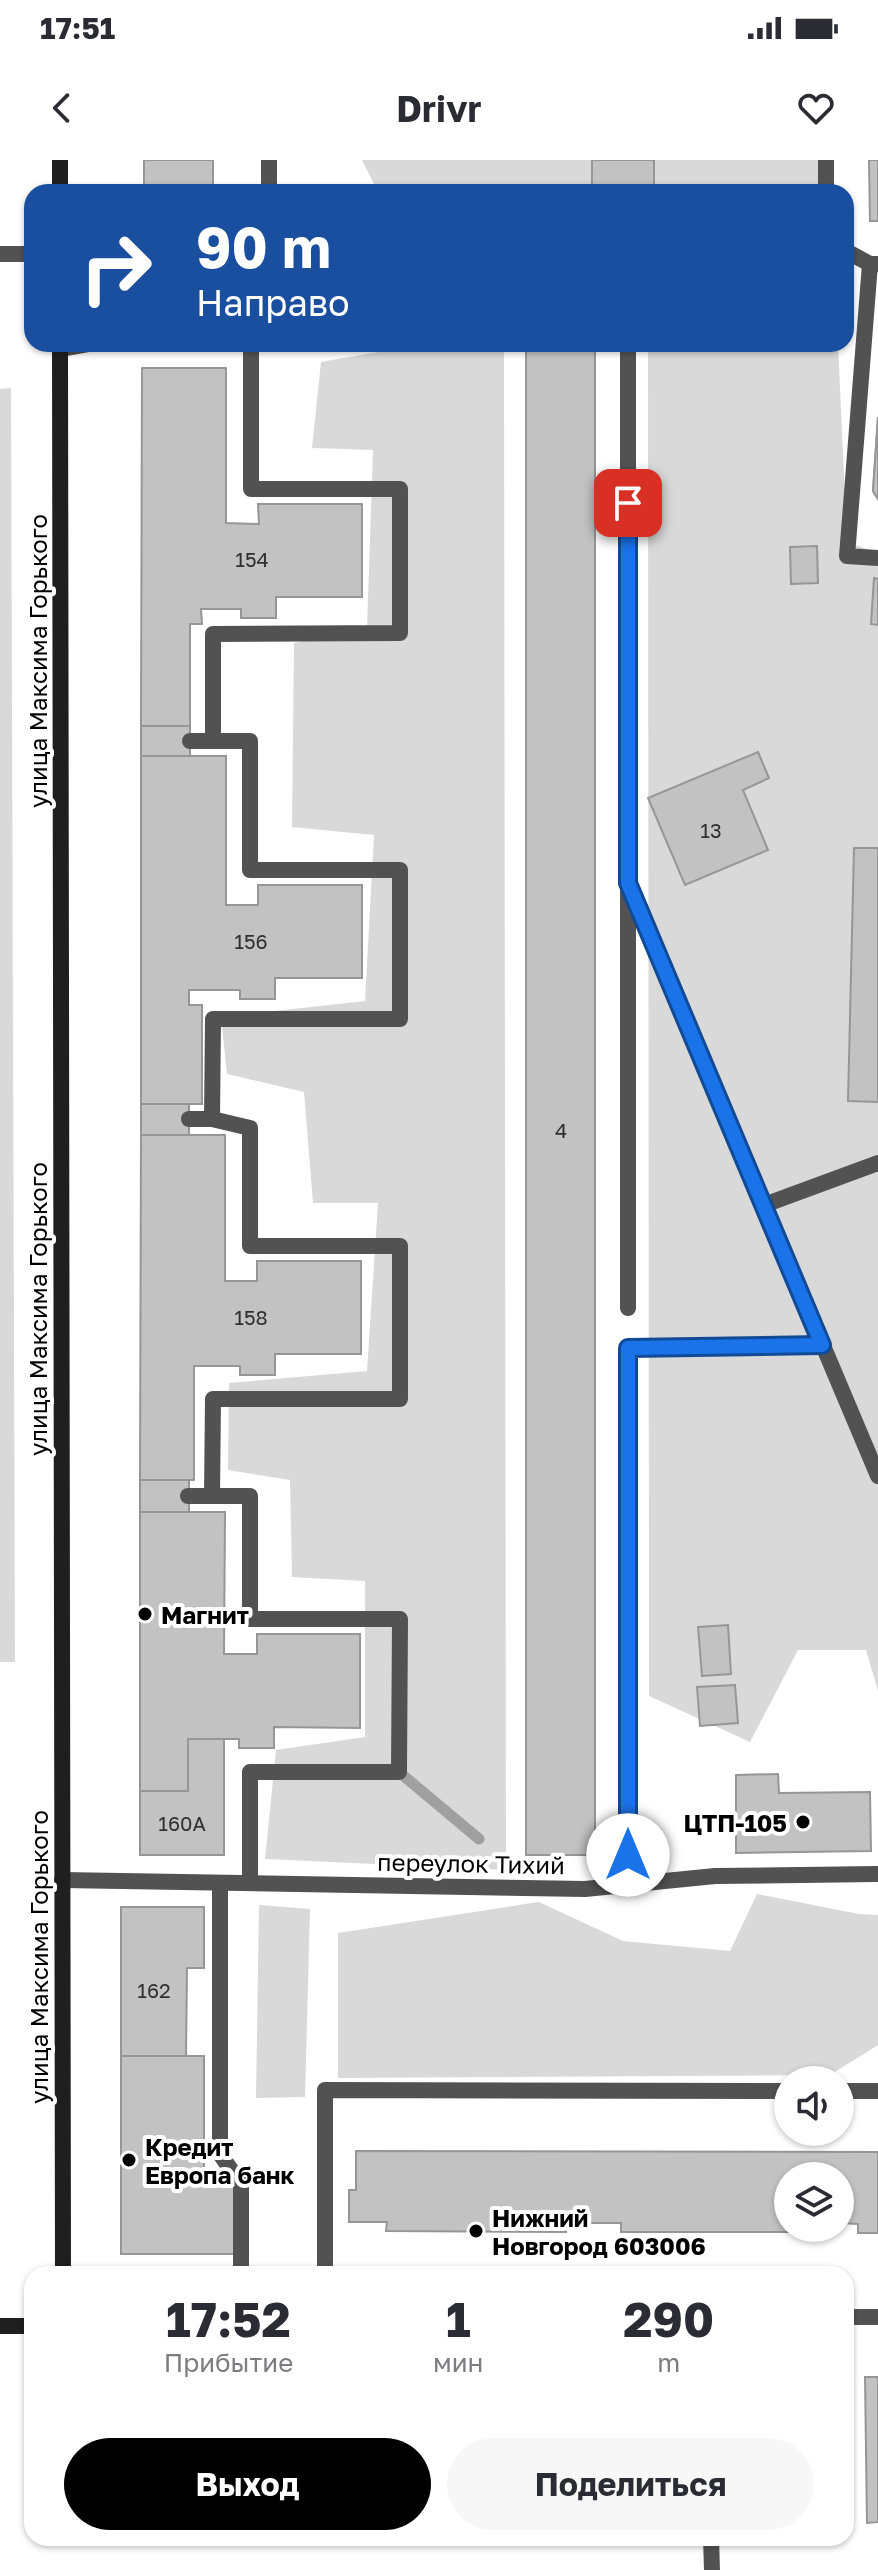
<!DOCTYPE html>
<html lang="ru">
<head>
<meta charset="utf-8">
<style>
	:root { --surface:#fff; --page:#f7f7f7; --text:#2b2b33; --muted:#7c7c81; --accent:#000 }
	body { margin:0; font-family:"Golos Text",sans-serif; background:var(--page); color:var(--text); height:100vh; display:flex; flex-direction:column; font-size:30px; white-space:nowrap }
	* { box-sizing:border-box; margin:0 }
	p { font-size:26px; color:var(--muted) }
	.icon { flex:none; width:44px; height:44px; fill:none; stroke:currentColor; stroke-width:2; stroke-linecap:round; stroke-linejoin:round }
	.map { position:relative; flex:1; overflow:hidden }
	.details { position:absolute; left:24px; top:2106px; width:830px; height:280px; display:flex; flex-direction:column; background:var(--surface); border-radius:24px; box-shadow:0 2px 6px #0004 }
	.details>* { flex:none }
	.guide { position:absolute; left:24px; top:24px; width:830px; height:168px; border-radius:24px; box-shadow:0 2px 6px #0004; background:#1a4fa0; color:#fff; overflow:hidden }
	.controls { position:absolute; left:774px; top:1906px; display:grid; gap:16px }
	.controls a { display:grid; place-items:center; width:80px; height:80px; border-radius:50%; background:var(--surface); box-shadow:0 2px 6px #0004; font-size:40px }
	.pin { position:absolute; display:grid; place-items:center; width:68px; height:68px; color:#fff; margin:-34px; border-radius:16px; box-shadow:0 4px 12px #0006 }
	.me { position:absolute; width:88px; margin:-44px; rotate:0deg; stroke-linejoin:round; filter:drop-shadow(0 0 6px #0008) }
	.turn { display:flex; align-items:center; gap:28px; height:168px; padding:0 40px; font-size:36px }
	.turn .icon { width:104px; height:104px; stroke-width:2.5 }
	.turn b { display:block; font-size:56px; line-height:68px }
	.eta { display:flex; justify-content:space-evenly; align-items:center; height:136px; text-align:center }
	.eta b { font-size:48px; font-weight:700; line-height:56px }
	.cta { display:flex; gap:16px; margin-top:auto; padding:16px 40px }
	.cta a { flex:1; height:92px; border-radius:48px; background:var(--accent); color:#fff; font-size:32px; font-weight:700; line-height:92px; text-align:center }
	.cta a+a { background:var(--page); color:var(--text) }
	.status { display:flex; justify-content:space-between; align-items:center; height:56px; padding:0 40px; background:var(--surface); direction:ltr }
	.status svg { height:22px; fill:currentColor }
	header { display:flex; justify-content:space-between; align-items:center; height:104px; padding:0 40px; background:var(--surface); font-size:36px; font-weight:700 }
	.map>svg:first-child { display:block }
	.green { fill:#d9d9d9 }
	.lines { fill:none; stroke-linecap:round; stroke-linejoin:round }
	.stream { stroke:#a0a0a0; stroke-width:11 }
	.building { fill:#c2c2c2; stroke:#969696; stroke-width:2 }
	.service { stroke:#525252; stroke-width:16 }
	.minor { stroke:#525252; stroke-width:16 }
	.tertiary { stroke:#525252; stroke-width:16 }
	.secondary { stroke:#1f1f1f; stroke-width:16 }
	.route-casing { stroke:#114b97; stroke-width:20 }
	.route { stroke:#1a73e8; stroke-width:14 }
	.poi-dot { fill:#000; stroke:#fff; stroke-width:3 }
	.labels { text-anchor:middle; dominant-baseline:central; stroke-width:8; stroke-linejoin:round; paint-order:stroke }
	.number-label { font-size:20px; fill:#303030 }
	.street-label { font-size:24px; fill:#000; stroke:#fff }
	.poi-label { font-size:24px; font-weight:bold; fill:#000; stroke:#fff; text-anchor:start }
</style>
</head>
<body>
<div class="status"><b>17:51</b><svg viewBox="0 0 49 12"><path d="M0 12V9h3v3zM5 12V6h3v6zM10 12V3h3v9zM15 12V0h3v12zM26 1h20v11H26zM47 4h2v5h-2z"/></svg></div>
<header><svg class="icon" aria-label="back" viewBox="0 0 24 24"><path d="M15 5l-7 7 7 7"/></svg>Drivr<svg class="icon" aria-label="heart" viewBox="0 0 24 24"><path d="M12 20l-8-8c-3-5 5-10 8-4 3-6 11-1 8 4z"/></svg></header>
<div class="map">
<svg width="878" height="2410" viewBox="0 0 878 2410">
	<rect width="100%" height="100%" fill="#fff"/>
	<g class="green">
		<path d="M 362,0 L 829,0 L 831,32 L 378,32 Z"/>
		<path d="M 423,184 L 504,184 L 506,1710 L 265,1699 L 276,1590 L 365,1577 L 365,1421 L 292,1417 L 290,1320 L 228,1310 L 229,1223 L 367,1211 L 378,1043 L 313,1043 L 304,932 L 227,914 L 221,857 L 365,841 L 374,675 L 292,667 L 294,483 L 367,468 L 373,290 L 312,288 L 321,202 Z"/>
		<path d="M 648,184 L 838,184 L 847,382 L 878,393 L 878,1531 L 866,1490 L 798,1490 L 750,1582 L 649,1536 Z"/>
		<path d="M 11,228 L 15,1502 L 0,1502 L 0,229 Z"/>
		<path d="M 757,1734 L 859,1754 L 878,1755 L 878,1885 L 830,1915 L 338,1918 L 338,1773 L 539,1742 L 623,1781 L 730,1791 Z"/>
		<path d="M 259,1745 L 310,1749 L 305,1937 L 256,1938 Z"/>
	</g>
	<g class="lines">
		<path class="stream" d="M 399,1612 L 479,1679"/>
	</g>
	<g class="building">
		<rect x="144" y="0" width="69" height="32"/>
		<rect x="592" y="0" width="62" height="32"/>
		<path d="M 869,0 L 878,0 L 878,61 L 870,61 Z"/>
		<rect x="526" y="188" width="69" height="1507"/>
		<path d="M 142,208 L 226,208 L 226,363 L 259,364 L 258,344 L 362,344 L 362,437 L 276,437 L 276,458 L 241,458 L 241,449 L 201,449 L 202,464 L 190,464 L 190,566 L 141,566 Z"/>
		<path d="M 878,257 L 878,339 L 873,331 Z"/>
		<path d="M 878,257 L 878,339 L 873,331 Z"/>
		<path d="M 817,386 L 818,423 L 791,424 L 790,387 Z"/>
		<path d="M 874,418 L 878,419 L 878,465 L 871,464 Z"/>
		<rect x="141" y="566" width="49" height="30"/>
		<path d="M 758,592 L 769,618 L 743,630 L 768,690 L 685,725 L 648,638 Z"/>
		<path d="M 141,596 L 226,596 L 226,745 L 258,745 L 258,725 L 362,725 L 362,818 L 275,818 L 275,839 L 240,839 L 240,830 L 189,830 L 189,845 L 202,845 L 202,944 L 141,944 Z"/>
		<path d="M 854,688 L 878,688 L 878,942 L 848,941 Z"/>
		<rect x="141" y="944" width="48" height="31"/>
		<path d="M 141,975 L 225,975 L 225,1121 L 257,1121 L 257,1101 L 361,1101 L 361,1194 L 275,1194 L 275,1215 L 240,1215 L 240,1206 L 194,1206 L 194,1320 L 140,1320 Z"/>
		<rect x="140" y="1320" width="49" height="32"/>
		<path d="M 140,1352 L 225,1352 L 224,1494 L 257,1494 L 257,1474 L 360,1474 L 360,1568 L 274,1567 L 274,1588 L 239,1588 L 239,1579 L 188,1579 L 188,1631 L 140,1631 Z"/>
		<path d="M 728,1465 L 731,1514 L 702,1516 L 698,1467 Z"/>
		<path d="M 735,1525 L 738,1563 L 700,1566 L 697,1527 Z"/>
		<path d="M 188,1579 L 224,1579 L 224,1695 L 140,1695 L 140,1631 L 188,1631 Z"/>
		<path d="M 778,1614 L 779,1633 L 870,1632 L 871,1691 L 736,1693 L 736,1615 Z"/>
		<path d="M 121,1747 L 204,1747 L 204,1808 L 187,1808 L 186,1896 L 121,1896 Z"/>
		<path d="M 121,1896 L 204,1896 L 204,2025 L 234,2025 L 234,2094 L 121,2094 Z"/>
		<path d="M 356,1991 L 878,1992 L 878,2073 L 858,2073 L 858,2064 L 840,2063 L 840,2016 L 788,2016 L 788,2068 L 800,2068 L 800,2072 L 621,2072 L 621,2063 L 565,2063 L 566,2072 L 386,2071 L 387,2062 L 349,2062 L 349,2030 L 356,2030 Z"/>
		<path d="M 865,2217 L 878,2217 L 878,2362 L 867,2363 Z"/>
	</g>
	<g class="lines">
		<g class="service">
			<path d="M 826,0 L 826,32"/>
			<path d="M 269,32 L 269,0"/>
			<path d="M 846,91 L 870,104 L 878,104"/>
			<path d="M 870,104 L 847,396 L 878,398"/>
			<path d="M 190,581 L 213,581"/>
			<path d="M 189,959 L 212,959"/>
			<path d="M 764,1045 L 878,1003"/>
			<path d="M 628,1148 L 628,724"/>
			<path d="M 188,1336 L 212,1336"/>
			<path d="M 220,1723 L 220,1994 L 241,2024 L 241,2114"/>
			<path d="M 250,1723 L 250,1612 L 399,1612 L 400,1459 L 250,1459 L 250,1336 L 212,1336 L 213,1239 L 400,1239 L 400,1086 L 250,1086 L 250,968 L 212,959 L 213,859 L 400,859 L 400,710 L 250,710 L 250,581 L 213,581 L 213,474 L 400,473 L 400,329 L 251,329 L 251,184"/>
			<path d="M 628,1725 L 628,1188 L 822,1185"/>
			<path d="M 840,1931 L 878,1931"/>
			<path d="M 325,2114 L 325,1930 L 788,1931"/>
			<path d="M 711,2378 L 712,2410"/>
		</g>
		<g class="minor">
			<path d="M 0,94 L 32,94"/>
			<path d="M 628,184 L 628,723 L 878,1316"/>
			<path d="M 60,189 L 88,184"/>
			<path d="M 62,1720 L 585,1729 L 715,1716 L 878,1714"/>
		</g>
		<path class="tertiary" d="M 846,2157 L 878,2157"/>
		<g class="secondary">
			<path d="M 60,0 L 60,32"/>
			<path d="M 60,184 L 63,2114"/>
			<path d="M 0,2166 L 32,2166"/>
		</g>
	</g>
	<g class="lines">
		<g class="route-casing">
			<path id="route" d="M 628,1695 L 628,1188 L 822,1185 L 628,723 L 628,343"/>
		</g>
		<use href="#route" class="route"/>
	</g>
	<g class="poi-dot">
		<circle cx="145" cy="1454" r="8"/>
		<circle cx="803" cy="1662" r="8"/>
		<circle cx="129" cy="2000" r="8"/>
		<circle cx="476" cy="2071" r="8"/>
	</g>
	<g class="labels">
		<g class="number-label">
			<text x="252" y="399">154</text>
			<text x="711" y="670">13</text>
			<text x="251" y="781">156</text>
			<text x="561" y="970">4</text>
			<text x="251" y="1157">158</text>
			<text x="182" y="1663">160А</text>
			<text x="154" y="1830">162</text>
		</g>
		<g class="street-label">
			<text transform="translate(37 501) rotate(-90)">улица Максима Горького</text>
			<text transform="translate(37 1149) rotate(-90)">улица Максима Горького</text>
			<text transform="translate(471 1703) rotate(1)">переулок Тихий</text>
			<text transform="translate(38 1797) rotate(-90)">улица Максима Горького</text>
		</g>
		<g class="poi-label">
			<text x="161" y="1454">Магнит</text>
			<text x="787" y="1662" text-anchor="end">ЦТП-105</text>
			<text x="145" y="1986">Кредит<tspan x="145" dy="28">Европа банк</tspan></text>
			<text x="492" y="2057">Нижний<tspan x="492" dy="28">Новгород 603006</tspan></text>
		</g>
	</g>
</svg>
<div class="controls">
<a><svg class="icon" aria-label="sound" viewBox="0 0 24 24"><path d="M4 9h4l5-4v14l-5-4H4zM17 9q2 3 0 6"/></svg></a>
<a><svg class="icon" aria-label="layers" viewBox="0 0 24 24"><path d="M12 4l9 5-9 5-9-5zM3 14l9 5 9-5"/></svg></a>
</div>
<div class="pin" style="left:628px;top:343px;background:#d93025"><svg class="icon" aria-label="arrive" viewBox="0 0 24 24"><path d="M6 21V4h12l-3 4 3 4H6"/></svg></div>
<svg class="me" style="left:628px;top:1695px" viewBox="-20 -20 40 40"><circle r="19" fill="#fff"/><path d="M0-13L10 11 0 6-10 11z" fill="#1a73e8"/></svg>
<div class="guide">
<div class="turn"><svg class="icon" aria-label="right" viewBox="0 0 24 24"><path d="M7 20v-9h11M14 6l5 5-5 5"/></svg><div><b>90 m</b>Направо</div></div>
</div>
<section class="details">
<div class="eta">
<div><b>17:52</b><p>Прибытие</p></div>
<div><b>1</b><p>мин</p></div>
<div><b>290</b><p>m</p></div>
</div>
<div class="cta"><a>Выход</a><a>Поделиться</a></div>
</section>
</div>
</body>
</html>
